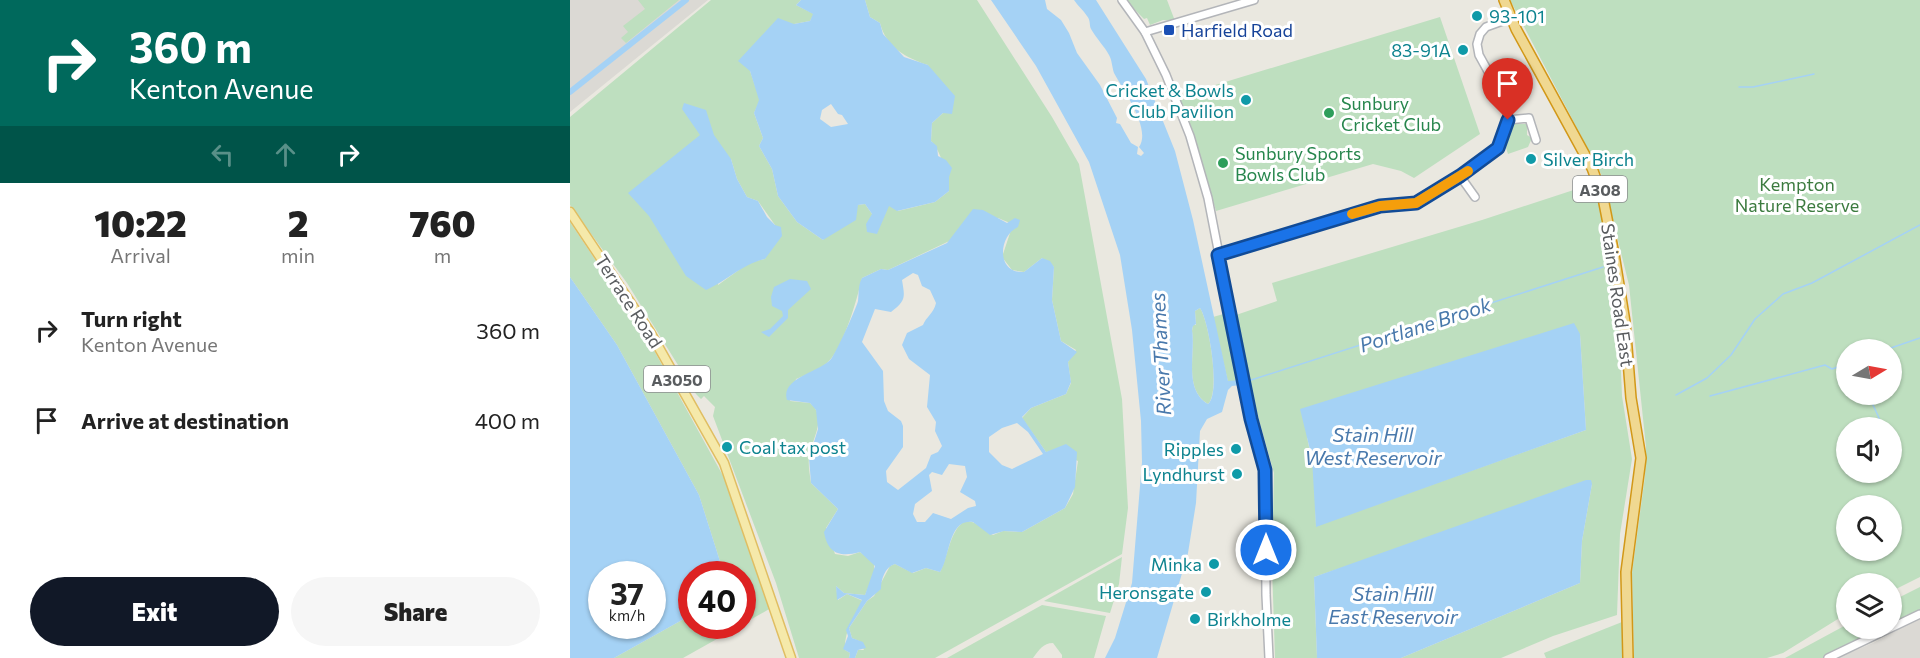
<!DOCTYPE html>
<html lang="en">
<head>
<meta charset="utf-8">
<style>
	:root { --surface:#fff; --page:#f6f6f6; --text:#222; --muted:#767676; --accent:#111827 }
	body { margin:0; font-family:Commissioner,sans-serif; background:var(--page); color:var(--text); height:100vh; display:flex; flex-direction:column; font-size:22px; white-space:nowrap }
	* { box-sizing:border-box; margin:0 }
	p { font-size:20px; color:var(--muted) }
	.icon { flex:none; width:33px; height:33px; fill:none; stroke:currentColor; stroke-width:2; stroke-linecap:round; stroke-linejoin:round }
	.map { position:relative; flex:1; overflow:hidden }
	.drawer { display:flex; flex-direction:column; background:var(--surface); width:570px }
	.drawer>* { flex:none }
	.banner { background:#00695c; color:#fff; overflow:hidden }
	.needle { width:39px; rotate:80deg }
	.fabs { position:absolute; left:1266px; top:339px; display:grid; gap:12px }
	.fabs a { display:grid; place-items:center; width:66px; height:66px; border-radius:50%; background:var(--surface); box-shadow:0 2px 4px #0004; font-size:30px }
	.speed { position:absolute; left:18px; top:561px; display:flex; gap:12px; font-size:30px; font-weight:700; text-align:center }
	.speed>* { display:grid; place-content:center; width:78px; height:78px; border-radius:50%; background:var(--surface); box-shadow:0 2px 4px #0004; line-height:1 }
	.speed small { font-size:15px; font-weight:400 }
	.speed .limit { border:9px solid #d22; background:#fff; color:#111 }
	.pin { position:absolute; display:grid; place-items:center; width:51px; height:51px; color:#fff; margin:-62px -26px; border-radius:50% 50% 50% 0; rotate:-45deg; box-shadow:0 0 6px #0007 }
	.pin .icon { rotate:45deg }
	.me { position:absolute; width:66px; margin:-33px; rotate:0deg; stroke-linejoin:round; filter:drop-shadow(0 0 4px #0008) }
	.turn { display:flex; align-items:center; gap:21px; height:126px; padding:0 30px; font-size:27px }
	.turn .icon { width:78px; height:78px; stroke-width:2.5 }
	.turn b { display:block; font-size:42px; line-height:51px }
	.lanes { display:flex; align-items:center; height:57px; padding:0 30px; background:#0003; justify-content:center; gap:30px; direction:ltr }
	.lanes .off { opacity:.35 }
	.eta { display:flex; justify-content:space-evenly; align-items:center; height:102px; text-align:center }
	.eta b { font-size:36px; font-weight:800; line-height:42px }
	.button { display:flex; gap:12px; margin-top:auto; padding:12px 30px }
	.button a { flex:1; height:69px; border-radius:36px; background:var(--accent); color:#fff; font-size:24px; font-weight:800; line-height:69px; text-align:center }
	.button a+a { background:var(--page); color:var(--text) }
	ul { padding:0; list-style:none }
	li { display:flex; align-items:center; gap:18px; height:90px; padding:0 30px }
	li div { flex:1 }
	li b { display:block; font-size:22px }
	li em { font-style:normal }
	main { display:flex; flex:1; min-height:0 }
	.map>svg:first-child { display:block }
	.industrial { fill:#dbd9d4 }
	.green { fill:#bedfbf; fill-rule:evenodd }
	.water { fill:#a5d2f5; fill-rule:evenodd }
	.lines { fill:none; stroke-linecap:round; stroke-linejoin:round }
	.stream { stroke:#a5d2f5; stroke-width:1.5 }
	.canal { stroke:#a5d2f5; stroke-width:6 }
	.minor-casing { stroke:#b3b5b9; stroke-width:10 }
	.major-casing { stroke:#e0be62; stroke-width:11 }
	.highway-casing { stroke:#d29818; stroke-width:12 }
	.minor { stroke:#fff; stroke-width:7 }
	.major { stroke:#f5e9aa; stroke-width:8 }
	.highway { stroke:#f0d891; stroke-width:9 }
	.route-casing { stroke:#114b97; stroke-width:15 }
	.route { stroke:#1a73e8; stroke-width:10 }
	.slow { stroke:#f59e0b; stroke-width:10 }
	.culture-dot { fill:#0f9aa8; stroke:#fff; stroke-width:2 }
	.transit-dot { fill:#1a4fb4; stroke:#fff; stroke-width:2 }
	.leisure-dot { fill:#2e9e5b; stroke:#fff; stroke-width:2 }
	.labels { text-anchor:middle; dominant-baseline:central; stroke-width:6; stroke-linejoin:round; paint-order:stroke }
	.shield { fill:#fff; stroke:#8b8d8f; stroke-width:1.5 }
	.shield-label { font-size:16px; font-weight:bold; fill:#595c5f }
	.culture-label { font-size:18px; fill:#0d838f; stroke:#fff; text-anchor:end }
	.transit-label { font-size:18px; fill:#164399; stroke:#fff; text-anchor:start }
	.leisure-label { font-size:18px; fill:#27864d; stroke:#fff; text-anchor:start }
	.park-label { font-size:18px; fill:#3c7b3f; stroke:#fff }
	.street-label { font-size:18px; fill:#595c5f; stroke:#fff }
	.water-label { font-size:20px; font-style:italic; fill:#4979ac; stroke:#fff }
</style>
</head>
<body>
<main>
<section class="drawer">
<div class="banner">
<div class="turn"><svg class="icon" aria-label="right" viewBox="0 0 24 24"><path d="M7 20v-9h11M14 6l5 5-5 5"/></svg><div><b>360 m</b>Kenton Avenue</div></div>
<div class="lanes"><svg class="icon off" aria-label="left" viewBox="0 0 24 24"><path d="M17 20v-9H6M10 6l-5 5 5 5"/></svg><svg class="icon off" aria-label="ahead" viewBox="0 0 24 24"><path d="M12 20V5M6 11l6-6 6 6"/></svg><svg class="icon" aria-label="right" viewBox="0 0 24 24"><path d="M7 20v-9h11M14 6l5 5-5 5"/></svg></div>
</div>
<div class="eta">
<div><b>10:22</b><p>Arrival</p></div>
<div><b>2</b><p>min</p></div>
<div><b>760</b><p>m</p></div>
</div>
<ul>
<li><svg class="icon" aria-label="right" viewBox="0 0 24 24"><path d="M7 20v-9h11M14 6l5 5-5 5"/></svg><div><b>Turn right</b><p>Kenton Avenue</p></div><em>360 m</em></li>
<li><svg class="icon" aria-label="arrive" viewBox="0 0 24 24"><path d="M6 21V4h12l-3 4 3 4H6"/></svg><div><b>Arrive at destination</b></div><em>400 m</em></li>
</ul>
<div class="button"><a>Exit</a><a>Share</a></div>
</section>
<div class="map">
<svg width="1350" height="658" viewBox="0 0 1350 658">
	<rect width="100%" height="100%" fill="#eae8e0"/>
	<g class="industrial">
		<path d="M 0,0 L 138,0 L 0,112 Z"/>
		<path d="M 1350,618 L 1350,658 L 1267,658 L 1303,643 Z"/>
	</g>
	<g class="green">
		<path d="M 68,0 L 109,0 L 56,43 L 51,38 L 58,32 L 53,26 L 75,9 Z"/>
		<path d="M 141,0 L 231,0 L 226,5 L 244,14 L 240,21 L 224,24 L 180,71 L 190,100 L 184,113 L 193,138 L 189,146 L 202,169 L 208,196 L 227,222 L 253,240 L 288,205 L 295,204 L 302,214 L 319,205 L 328,211 L 365,202 L 379,191 C 379,178 370,149 361,141 L 362,123 L 373,113 L 358,65 C 336,58 316,47 310,23 L 300,17 L 295,0 L 407,0 L 482,117 L 509,164 L 552,399 L 558,508 L 552,554 L 365,658 L 285,658 L 288,650 L 294,650 L 289,641 L 282,638 L 279,628 L 297,601 L 304,596 L 320,566 L 325,564 L 343,573 L 356,568 L 370,572 C 377,562 382,515 402,522 C 409,524 416,532 423,535 L 433,531 L 452,532 L 495,508 L 503,494 L 508,461 L 483,451 L 476,452 L 452,418 L 461,408 L 496,394 L 501,383 L 498,362 L 506,350 L 491,341 L 482,300 L 484,267 L 472,258 L 454,272 L 442,270 L 432,257 L 441,230 L 440,223 L 428,218 L 318,270 L 311,269 L 292,278 C 287,299 274,346 259,361 C 250,370 238,374 226,379 L 220,401 L 240,403 C 259,418 240,441 239,458 C 238,466 240,475 241,483 L 268,509 L 256,528 L 265,554 L 278,556 L 290,552 L 304,563 L 304,574 L 295,595 L 274,593 L 266,586 L 268,600 L 277,594 L 293,601 C 284,617 274,631 275,650 L 280,653 L 279,658 L 229,658 L 206,583 L 143,416 L 145,407 L 134,396 L 131,399 L 126,394 L 57,283 L 0,205 L 0,117 ZM 161,159 L 167,179 L 177,197 L 188,201 L 205,225 L 195,259 L 180,262 L 148,285 Z"/>
		<path d="M 555,0 L 597,0 L 605,21 L 593,20 L 580,25 L 577,18 L 574,19 Z"/>
		<path d="M 940,0 L 1350,0 L 1350,577 L 1322,591 L 1322,584 L 1276,584 L 1276,614 L 1213,653 L 1197,658 L 1064,658 L 1062,573 L 1075,476 L 1076,447 L 1059,285 L 1032,176 ZM 1276,350 L 1322,350 L 1322,394 L 1276,394 ZM 1276,428 L 1322,428 L 1322,472 L 1276,472 ZM 1276,506 L 1322,506 L 1322,550 L 1276,550 Z"/>
		<path d="M 870,17 L 910,134 L 844,178 L 831,171 L 803,164 L 646,211 L 623,131 L 609,96 Z"/>
		<path d="M 942,124 L 957,124 L 957,135 L 962,138 L 958,147 L 938,154 L 936,148 Z"/>
		<path d="M 1025,183 L 1048,297 L 1052,396 L 1062,459 L 1050,534 L 1047,615 L 983,636 L 931,658 L 831,658 L 1010,583 L 1012,541 L 1022,484 L 744,577 L 747,658 L 705,658 L 702,565 L 704,473 L 680,388 L 666,315 L 707,301 L 702,283 L 912,220 ZM 1010,334 L 1016,430 L 746,526 L 744,472 L 737,437 Z"/>
		<path d="M 0,222 L 75,334 L 157,483 L 201,608 L 173,624 L 172,574 L 154,574 L 129,495 L 47,345 L 0,277 Z"/>
		<path d="M 630,308 C 639,321 651,394 638,404 C 613,389 626,353 622,331 L 623,325 L 626,325 L 625,311 Z"/>
		<path d="M 657,313 L 670,380 L 658,382 L 643,317 Z"/>
		<path d="M 552,557 L 549,584 L 540,613 L 474,601 Z"/>
		<path d="M 1350,587 L 1350,610 L 1322,626 L 1322,601 Z"/>
		<path d="M 472,605 L 536,616 L 524,658 L 492,658 L 492,655 L 483,643 C 473,643 469,650 463,658 L 377,658 Z"/>
		<path d="M 121,615 L 122,626 L 170,626 L 113,658 L 44,658 Z"/>
		<path d="M 1052,622 L 1053,658 L 976,658 L 974,653 Z"/>
		<path d="M 1276,625 L 1276,628 L 1317,629 L 1255,658 L 1215,658 Z"/>
	</g>
	<g class="water">
		<path d="M 231,0 L 295,0 L 300,17 L 310,23 L 313,34 L 334,57 L 358,65 L 385,96 L 382,114 L 373,113 L 362,123 L 361,141 L 367,146 L 368,156 L 376,160 L 382,168 L 379,177 L 379,191 L 365,202 L 327,211 L 319,206 L 307,234 L 297,232 L 296,224 L 302,214 L 295,204 L 288,205 L 286,220 L 253,240 L 227,222 L 208,196 L 202,169 L 189,146 L 193,138 L 184,113 L 189,100 L 180,71 L 168,61 L 208,18 L 224,24 L 240,21 L 243,14 L 226,5 ZM 261,104 L 268,114 L 272,115 L 278,124 L 261,127 L 250,119 L 252,110 Z"/>
		<path d="M 421,0 L 475,0 L 477,9 L 491,20 L 499,33 L 507,53 L 530,85 L 547,118 L 546,123 L 550,124 L 561,143 L 568,147 L 567,154 L 571,156 L 574,153 L 569,147 C 582,129 552,88 544,73 C 542,67 542,60 539,55 C 535,47 526,38 521,29 C 519,25 521,21 517,16 C 513,10 508,6 504,0 L 526,0 L 576,79 L 605,151 L 623,220 L 658,381 L 670,380 L 671,385 L 662,386 L 658,390 L 652,412 L 637,419 L 630,431 L 626,503 L 618,553 L 587,658 L 535,658 L 545,638 L 562,583 L 572,462 L 571,421 L 562,330 L 550,255 L 519,162 L 466,66 ZM 630,308 C 639,321 651,394 638,404 C 613,389 626,353 622,330 L 623,326 L 626,324 L 625,311 Z"/>
		<path d="M 114,103 L 136,110 L 144,135 L 161,159 L 167,179 L 177,197 L 188,201 L 197,217 L 205,225 L 211,227 L 212,236 L 195,259 C 172,264 157,281 136,290 L 116,276 L 79,216 L 58,193 L 130,135 L 112,109 Z"/>
		<path d="M 403,209 L 413,210 L 437,223 L 445,218 L 450,220 L 448,227 C 428,236 426,274 454,272 L 472,258 L 480,261 L 484,267 L 482,300 L 491,341 L 507,352 L 498,362 L 501,382 L 496,394 L 461,408 L 452,417 L 476,452 L 496,444 L 507,452 L 505,487 L 495,508 L 452,532 L 434,531 L 420,535 L 403,522 C 378,518 380,558 370,572 L 356,568 L 342,573 L 325,564 C 315,567 311,579 311,589 L 297,601 L 279,628 L 282,638 L 293,642 L 296,648 L 288,650 L 285,658 L 279,658 L 280,653 L 273,649 L 278,636 L 276,630 L 292,600 L 277,594 L 267,600 L 266,586 L 274,593 L 295,595 L 305,566 L 290,552 C 271,557 258,555 254,532 L 268,509 L 241,483 L 239,458 L 248,429 L 246,410 L 240,403 L 217,400 C 210,378 250,372 261,359 C 266,353 286,309 288,301 C 289,293 288,285 292,278 L 311,269 L 318,270 L 377,243 ZM 343,273 L 348,275 L 352,286 L 360,290 L 366,303 C 364,313 356,317 353,325 L 337,333 L 332,345 L 339,359 L 360,375 L 357,407 L 366,422 L 365,431 L 372,446 L 368,452 L 361,455 L 356,468 L 328,490 L 317,482 L 316,471 L 333,447 L 333,426 L 331,421 L 318,411 L 314,401 L 313,371 L 292,342 L 305,309 L 321,312 C 336,300 335,298 332,280 ZM 447,423 L 458,432 L 473,454 L 442,469 L 432,465 L 419,452 L 419,437 L 432,428 ZM 379,464 L 395,466 L 397,477 L 390,492 L 405,501 L 406,506 L 398,508 L 381,519 L 363,513 L 355,522 L 347,522 L 343,514 L 345,504 L 362,491 L 359,475 L 362,472 L 372,475 Z"/>
		<path d="M 0,277 L 47,345 L 129,495 L 154,574 L 122,574 L 121,615 L 44,658 L 0,658 ZM 82,574 L 82,626 L 32,626 L 32,574 Z"/>
		<path d="M 220,279 L 237,281 L 241,289 L 218,310 L 218,318 L 199,337 L 191,332 L 200,329 L 213,316 L 212,311 L 202,306 L 201,297 L 204,287 Z"/>
		<path d="M 1004,323 L 1010,334 L 1016,430 L 746,527 L 742,458 L 730,409 Z"/>
		<path d="M 1016,480 L 1021,480 L 1022,484 L 1012,541 L 1010,583 L 831,658 L 747,658 L 744,577 Z"/>
	</g>
	<g class="lines">
		<g class="stream">
			<path d="M 1169,87 L 1183,87 L 1244,74"/>
			<path d="M 1315,350 L 1350,338"/>
			<path d="M 678,381 L 1033,267"/>
			<path d="M 1298,394 L 1309,418 L 1308,428"/>
			<path d="M 1106,395 L 1137,378 L 1161,355 L 1185,319 L 1213,294 L 1242,283 L 1350,225"/>
			<path d="M 1140,396 L 1255,365 L 1262,369 L 1276,364"/>
		</g>
		<path class="canal" d="M 0,92 L 116,0"/>
		<g class="minor-casing">
			<g id="minor">
				<path d="M 552,0 L 575,32 L 596,75 L 620,136 L 638,198 L 679,409 L 695,470 L 696,595 L 699,658"/>
				<path d="M 575,32 L 684,0"/>
				<path d="M 938,120 L 959,118 L 966,140"/>
				<path d="M 890,176 L 905,197"/>
				<path d="M 648,255 L 810,206 L 845,203 L 921,155 L 933,138 L 938,120 L 935,102 L 909,55 L 907,44 L 910,34 L 916,27 L 941,18"/>
				<path d="M 1258,658 L 1350,614"/>
			</g>
		</g>
		<g class="major-casing">
			<path id="major" d="M 0,212 L 80,332 L 154,463 L 221,658"/>
		</g>
		<g class="highway-casing">
			<path id="highway" d="M 934,0 L 946,29 L 1022,168 L 1033,198 L 1044,254 L 1055,322 L 1061,398 L 1071,458 L 1056,572 L 1058,658"/>
		</g>
		<use href="#minor" class="minor"/>
		<use href="#major" class="major"/>
		<use href="#highway" class="highway"/>
	</g>
	<g class="lines">
		<g class="route-casing">
			<path id="route" d="M 696,550 L 695,470 L 681,419 L 648,255 L 810,206 L 846,203 L 890,176 L 928,148 L 938,120"/>
		</g>
		<use href="#route" class="route"/>
		<path class="slow" d="M 782,214 L 810,206 L 846,203 L 898,171"/>
	</g>
	<g class="culture-dot">
		<circle cx="907" cy="16" r="6"/>
		<circle cx="893" cy="50" r="6"/>
		<circle cx="676" cy="100" r="6"/>
		<circle cx="961" cy="159" r="6"/>
		<circle cx="157" cy="447" r="6"/>
		<circle cx="666" cy="449" r="6"/>
		<circle cx="667" cy="474" r="6"/>
		<circle cx="644" cy="564" r="6"/>
		<circle cx="636" cy="592" r="6"/>
		<circle cx="625" cy="619" r="6"/>
	</g>
	<rect class="transit-dot" x="593" y="24" width="12" height="12" rx="3"/>
	<g class="leisure-dot">
		<circle cx="759" cy="113" r="6"/>
		<circle cx="653" cy="163" r="6"/>
	</g>
	<g class="labels">
		<g class="shield">
			<rect x="1003" y="176" width="54" height="26" rx="4.5"/>
			<rect x="74" y="366" width="66" height="26" rx="4.5"/>
		</g>
		<g class="shield-label">
			<text x="1030" y="189">A308</text>
			<text x="107" y="379">A3050</text>
		</g>
		<g class="culture-label">
			<text x="919" y="16" text-anchor="start">93-101</text>
			<text x="881" y="50">83-91A</text>
			<text x="664" y="90">Cricket &amp; Bowls<tspan x="664" dy="21">Club Pavilion</tspan></text>
			<text x="973" y="159" text-anchor="start">Silver Birch</text>
			<text x="169" y="447" text-anchor="start">Coal tax post</text>
			<text x="654" y="449">Ripples</text>
			<text x="655" y="474">Lyndhurst</text>
			<text x="632" y="564">Minka</text>
			<text x="624" y="592">Heronsgate</text>
			<text x="637" y="619" text-anchor="start">Birkholme</text>
		</g>
		<g class="transit-label">
			<text x="611" y="30">Harfield Road</text>
		</g>
		<g class="leisure-label">
			<text x="771" y="103">Sunbury<tspan x="771" dy="21">Cricket Club</tspan></text>
			<text x="665" y="153">Sunbury Sports<tspan x="665" dy="21">Bowls Club</tspan></text>
		</g>
		<g class="park-label">
			<text x="1227" y="184">Kempton<tspan x="1227" dy="21">Nature Reserve</tspan></text>
		</g>
		<g class="street-label">
			<text transform="translate(1048 295) rotate(82)">Staines Road East</text>
			<text transform="translate(59 301) rotate(57)">Terrace Road</text>
		</g>
		<g class="water-label">
			<text transform="translate(855 324) rotate(-18)">Portlane Brook</text>
			<text transform="translate(590 354) rotate(-93)">River Thames</text>
			<text x="803" y="434">Stain Hill<tspan x="803" dy="23">West Reservoir</tspan></text>
			<text x="823" y="593">Stain Hill<tspan x="823" dy="23">East Reservoir</tspan></text>
		</g>
	</g>
</svg>
<div class="fabs">
<a><svg class="needle" viewBox="-14 -14 28 28"><path d="M0-13l5 13h-10z" fill="#e53935"/><path d="M0 13l5-13h-10z" fill="#767676"/></svg></a>
<a><svg class="icon" aria-label="sound" viewBox="0 0 24 24"><path d="M4 9h4l5-4v14l-5-4H4zM17 9q2 3 0 6"/></svg></a>
<a><svg class="icon" aria-label="search" viewBox="0 0 24 24"><circle cx="10" cy="10" r="6"/><path d="M15 15l6 6"/></svg></a>
<a><svg class="icon" aria-label="layers" viewBox="0 0 24 24"><path d="M12 4l9 5-9 5-9-5zM3 14l9 5 9-5"/></svg></a>
</div>
<div class="speed"><div>37<small>km/h</small></div><div class="limit">40</div></div>
<div class="pin" style="left:938px;top:120px;background:#d93025"><svg class="icon" aria-label="arrive" viewBox="0 0 24 24"><path d="M6 21V4h12l-3 4 3 4H6"/></svg></div>
<svg class="me" style="left:696px;top:550px" viewBox="-20 -20 40 40"><circle r="17" fill="#1a73e8" stroke="#fff" stroke-width="3"/><path d="M0-11L8 9 0 5-8 9z" fill="#fff"/></svg>
</div>
</main>
</body>
</html>
